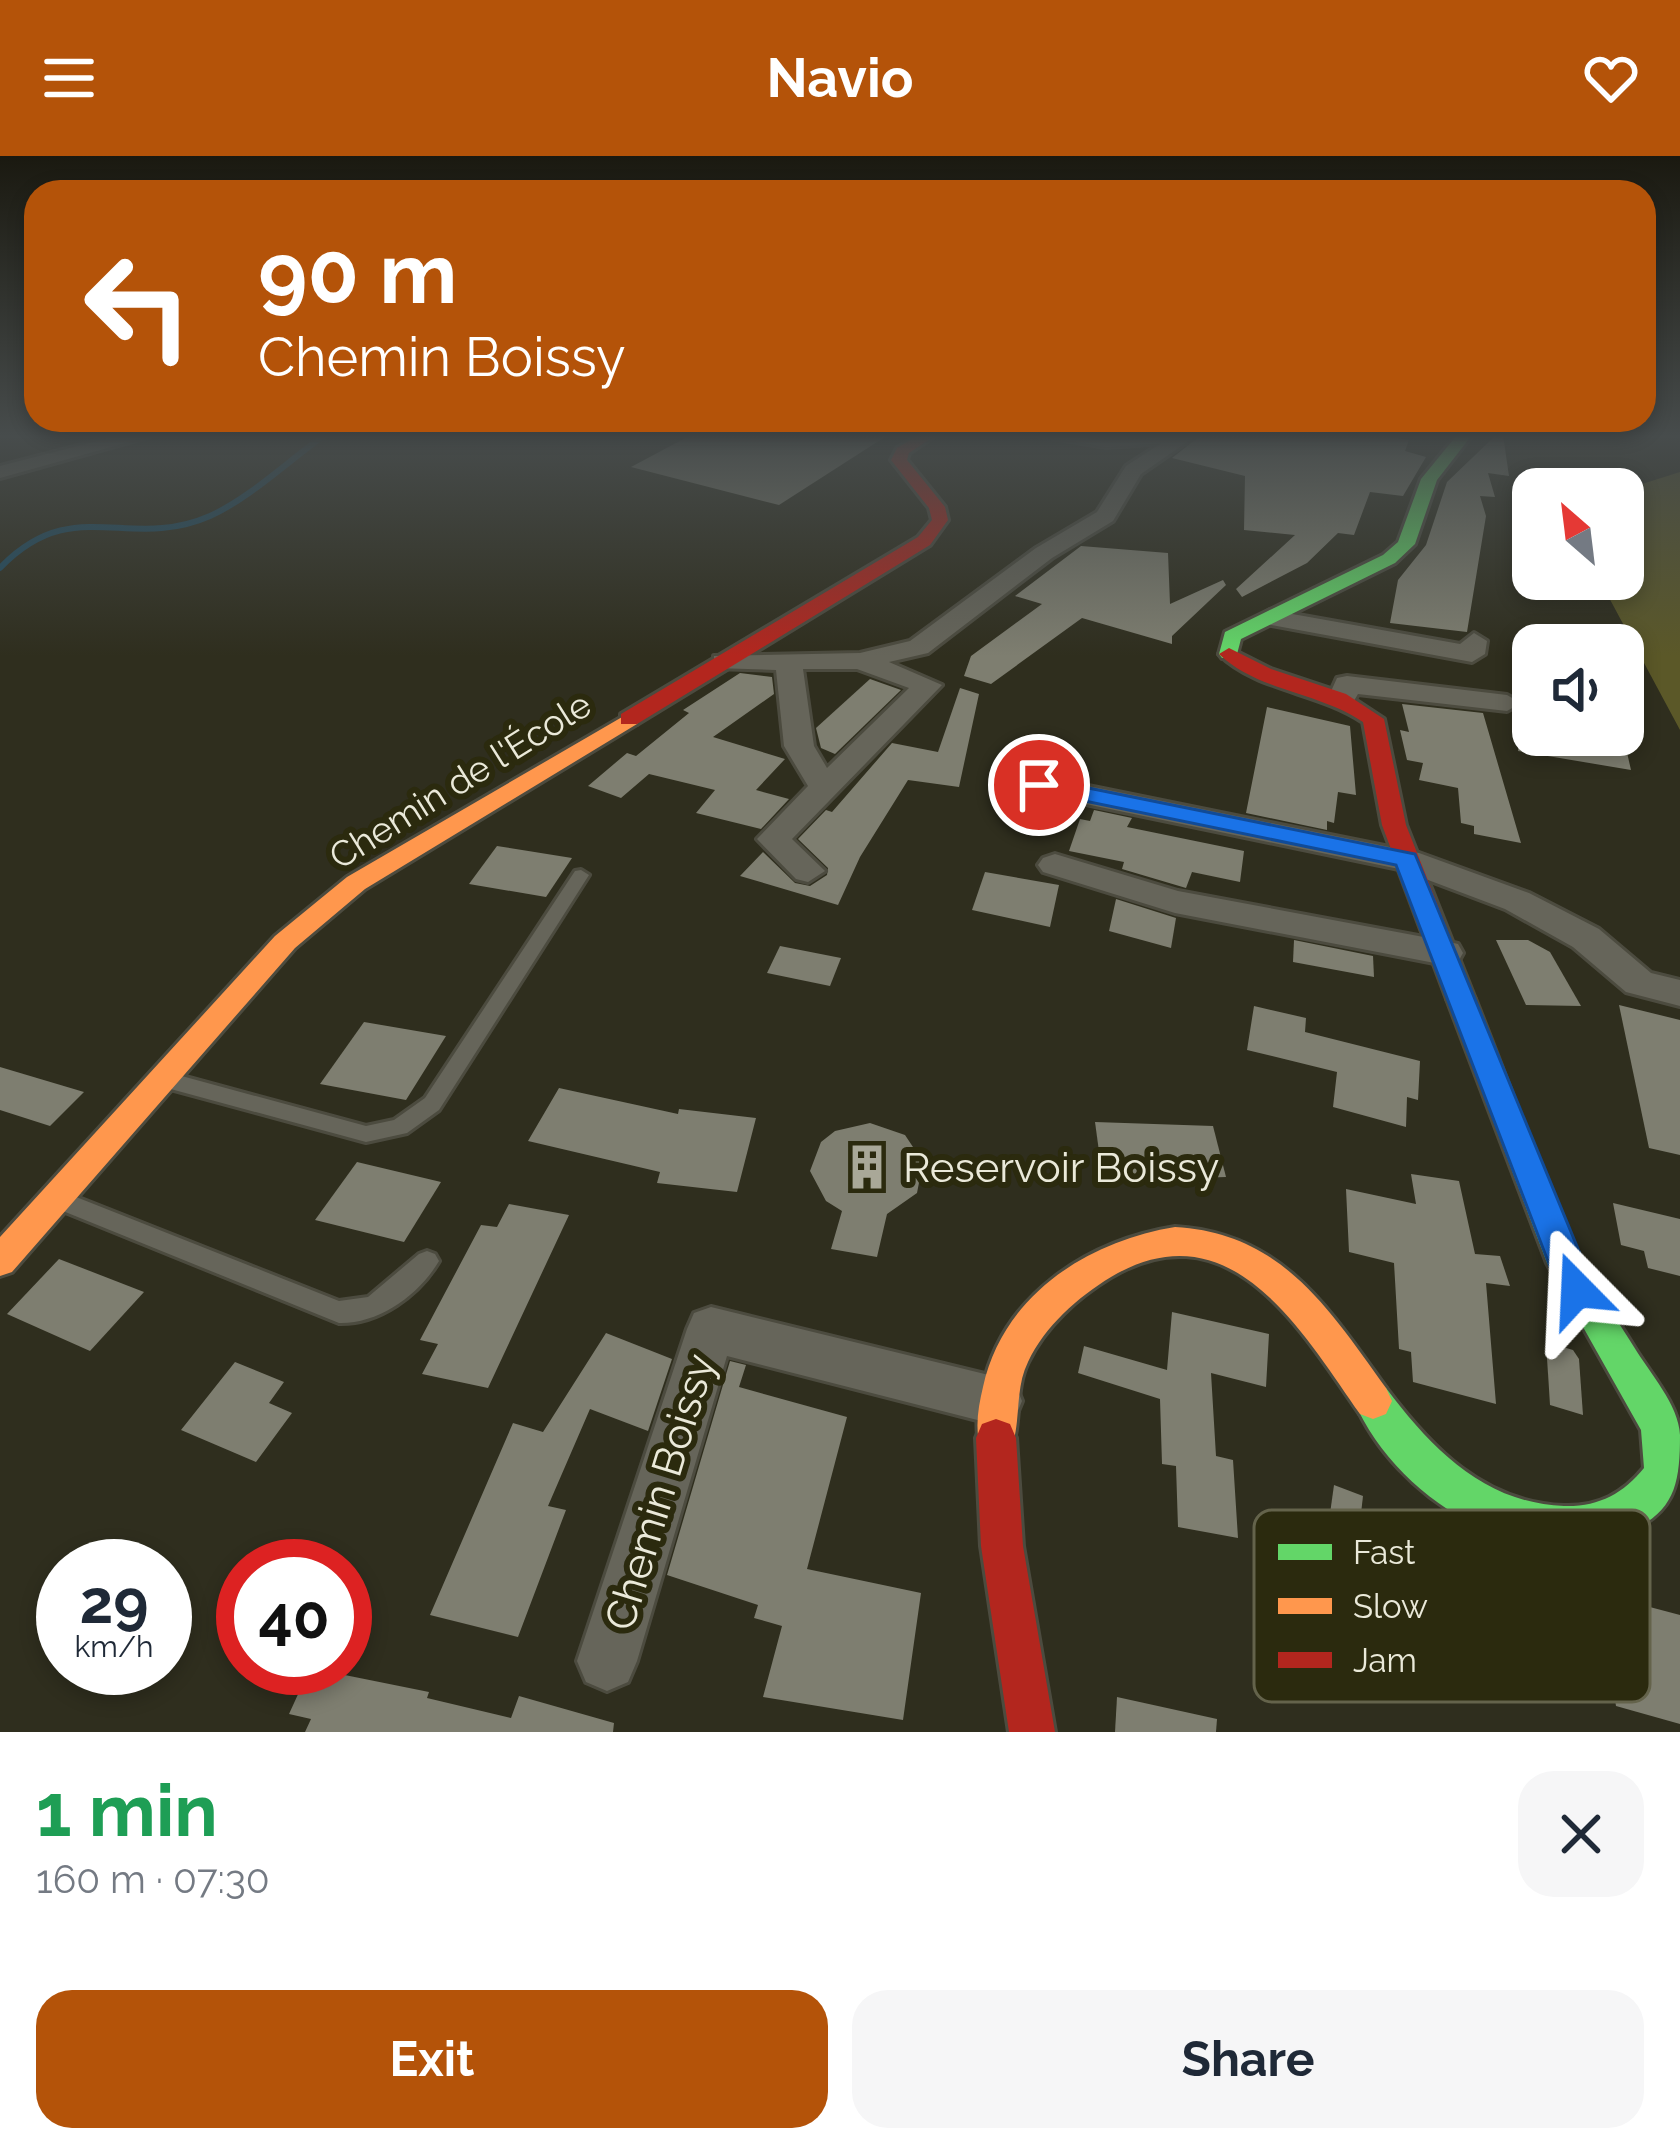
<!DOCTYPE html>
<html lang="en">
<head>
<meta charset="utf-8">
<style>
	:root { --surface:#fff; --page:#f6f6f7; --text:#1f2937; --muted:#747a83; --accent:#b45309 }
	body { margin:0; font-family:Raleway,sans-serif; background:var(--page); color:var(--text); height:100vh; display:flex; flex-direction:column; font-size:45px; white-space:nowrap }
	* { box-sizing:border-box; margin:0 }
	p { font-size:39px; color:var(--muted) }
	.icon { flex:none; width:66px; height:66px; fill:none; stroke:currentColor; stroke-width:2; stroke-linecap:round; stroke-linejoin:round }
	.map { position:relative; height:1576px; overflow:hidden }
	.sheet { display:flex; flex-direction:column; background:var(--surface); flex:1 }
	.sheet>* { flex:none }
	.banner { position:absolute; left:24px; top:24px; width:1632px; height:252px; border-radius:36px; box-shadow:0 6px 18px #0003; background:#b45309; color:#fff; overflow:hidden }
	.needle { width:78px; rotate:332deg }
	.tools { position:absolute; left:1512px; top:312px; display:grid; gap:24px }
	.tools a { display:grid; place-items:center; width:132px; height:132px; border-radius:24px; background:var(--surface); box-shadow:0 6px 18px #0003; font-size:60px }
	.speed { position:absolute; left:36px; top:1383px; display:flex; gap:24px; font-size:60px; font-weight:700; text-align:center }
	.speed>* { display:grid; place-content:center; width:156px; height:156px; border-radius:50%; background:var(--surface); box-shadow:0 6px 18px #0003; line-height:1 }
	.speed small { font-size:30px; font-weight:400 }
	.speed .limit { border:18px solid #d22; background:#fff; color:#111 }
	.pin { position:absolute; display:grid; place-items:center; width:102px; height:102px; color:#fff; margin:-51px; border:6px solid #fff; border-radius:50%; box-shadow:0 3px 12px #0007 }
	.me { position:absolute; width:132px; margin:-66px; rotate:339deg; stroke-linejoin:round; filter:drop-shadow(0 0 9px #0008) }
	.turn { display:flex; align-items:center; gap:42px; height:252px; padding:0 36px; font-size:54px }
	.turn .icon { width:156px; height:156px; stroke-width:2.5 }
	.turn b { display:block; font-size:84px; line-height:102px }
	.round { display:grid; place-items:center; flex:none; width:126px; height:126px; border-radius:36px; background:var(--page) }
	.headline { display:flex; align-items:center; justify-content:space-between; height:204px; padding:0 36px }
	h1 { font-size:72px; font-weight:700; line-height:90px; color:#1e9e55 }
	.primary-button { display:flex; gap:24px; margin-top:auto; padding:24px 36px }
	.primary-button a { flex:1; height:138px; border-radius:36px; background:var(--accent); color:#fff; font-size:48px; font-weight:700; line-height:138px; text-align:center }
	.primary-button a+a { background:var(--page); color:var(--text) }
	header { display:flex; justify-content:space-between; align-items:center; height:156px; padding:0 36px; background:var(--accent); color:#fff; font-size:54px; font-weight:700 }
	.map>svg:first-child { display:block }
	.green { fill:#5b5828 }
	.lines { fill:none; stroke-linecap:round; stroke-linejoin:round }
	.stream { stroke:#1e4d63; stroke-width:6 }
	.building { fill:#7e7e70 }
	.lane-casing { stroke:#4c4b3f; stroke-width:6 }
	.street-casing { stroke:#4c4b3f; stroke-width:6 }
	.fast-casing { stroke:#4c4b3f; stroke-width:6 }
	.slow-casing { stroke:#4c4b3f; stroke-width:6 }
	.jam-casing { stroke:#4c4b3f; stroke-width:6 }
	.lane { fill:#66655a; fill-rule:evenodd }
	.street { fill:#66655a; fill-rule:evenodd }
	.fast { fill:#63d668; fill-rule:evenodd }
	.slow { fill:#ff974d; fill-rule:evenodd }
	.jam { fill:#b3261e; fill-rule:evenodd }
	.route { fill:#1a73e8; stroke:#114b97; stroke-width:3 }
	.labels { text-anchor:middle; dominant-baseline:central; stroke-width:12; stroke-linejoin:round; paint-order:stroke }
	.street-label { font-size:36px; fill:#eae9d9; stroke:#2b2a0e }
	.near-poi-label { font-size:42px; fill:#eae9d9; stroke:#2b2a0e; text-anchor:start }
	.near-street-label { font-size:42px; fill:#eae9d9; stroke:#2b2a0e }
	.key { fill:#2b2a0e; stroke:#64634b; stroke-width:3 }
	.key-label { font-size:33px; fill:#eae9d9 }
</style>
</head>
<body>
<header><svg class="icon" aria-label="menu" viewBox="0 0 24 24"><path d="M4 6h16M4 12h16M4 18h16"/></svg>Navio<svg class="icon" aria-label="heart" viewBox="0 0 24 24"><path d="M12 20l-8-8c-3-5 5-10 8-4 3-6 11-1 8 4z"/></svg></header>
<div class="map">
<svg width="1680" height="1576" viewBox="0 0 1680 1576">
	<rect width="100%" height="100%" fill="#2f2e1e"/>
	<path class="green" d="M 1680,316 L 1680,574 L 1599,423 L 1623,423 L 1623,334 Z"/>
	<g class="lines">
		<path class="stream" d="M 0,412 C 73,336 128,396 210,360 C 250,342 289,304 325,279"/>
	</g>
	<g class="building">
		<path d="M 691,279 L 888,279 L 779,349 L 631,311 Z"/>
		<path d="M 1201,279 L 1378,279 L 1409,284 L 1405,295 L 1426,301 L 1403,340 L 1370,336 L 1354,379 L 1338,377 L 1307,407 L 1242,441 L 1236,433 L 1295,379 L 1244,374 L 1245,320 L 1172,302 Z"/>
		<path d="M 1496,279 L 1503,279 L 1509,320 L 1488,317 L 1495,341 L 1480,340 L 1486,360 L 1467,476 L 1390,467 L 1398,424 L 1426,389 L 1447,326 Z"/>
		<path d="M 1081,390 L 1168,397 L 1170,448 L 1223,424 L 1226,429 L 1172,480 L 1172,488 L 1082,462 L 991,528 L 964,520 L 971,500 L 1042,448 L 1015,440 Z"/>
		<path d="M 740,517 L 772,521 L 774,538 L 713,581 L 785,603 L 756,634 L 789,643 L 761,673 L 696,657 L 715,634 L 649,618 L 621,642 L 588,630 L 627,597 L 636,600 L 689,557 L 683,554 Z"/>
		<path d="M 870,523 L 901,534 L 835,598 L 821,592 L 816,572 Z"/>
		<path d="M 960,532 L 979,538 L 959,631 L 908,624 L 860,701 L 838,749 L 740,720 L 763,696 L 795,727 L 810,730 L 827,719 L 828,712 L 798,683 L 826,654 L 832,656 L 892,587 L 938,596 Z"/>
		<path d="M 1402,548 L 1483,557 L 1521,687 L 1474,678 L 1474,670 L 1461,667 L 1458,632 L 1419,624 L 1423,607 L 1407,604 L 1400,574 L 1409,576 Z"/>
		<path d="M 1267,551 L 1350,570 L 1356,639 L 1338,636 L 1334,667 L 1327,665 L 1327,674 L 1246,657 Z"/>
		<path d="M 1520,579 L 1623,579 L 1631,614 L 1518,595 Z"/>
		<path d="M 1094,654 L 1132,662 L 1127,671 L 1244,695 L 1240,726 L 1192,716 L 1186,732 L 1122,713 L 1124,706 L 1069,695 L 1080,663 L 1090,665 Z"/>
		<path d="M 497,690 L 572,702 L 546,741 L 469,728 Z"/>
		<path d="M 985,716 L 1059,729 L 1050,771 L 972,754 Z"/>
		<path d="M 1116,743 L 1176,762 L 1171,792 L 1109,775 Z"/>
		<path d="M 1294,784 L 1373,800 L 1374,821 L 1293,806 Z"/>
		<path d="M 1496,784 L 1528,784 L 1550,796 L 1581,850 L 1526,849 Z"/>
		<path d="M 780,790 L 841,802 L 830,830 L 767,817 Z"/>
		<path d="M 1619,849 L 1680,864 L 1680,999 L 1649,992 Z"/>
		<path d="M 1254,850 L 1306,862 L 1305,876 L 1420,905 L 1418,944 L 1407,941 L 1406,971 L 1333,951 L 1337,916 L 1247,894 Z"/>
		<path d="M 364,866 L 446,880 L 406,944 L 320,928 Z"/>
		<path d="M 0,911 L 84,936 L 50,970 L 0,954 Z"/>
		<path d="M 559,932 L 678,958 L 679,953 L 756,962 L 737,1036 L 657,1027 L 660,1016 L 528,985 Z"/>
		<path d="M 1095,966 L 1213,970 L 1226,1021 L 1103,1025 Z"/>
		<path d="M 870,967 L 905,979 L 923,1006 L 917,1037 L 887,1058 L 877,1101 L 831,1093 L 842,1055 L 826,1045 L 810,1015 L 821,986 L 835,975 Z"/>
		<path d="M 357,1006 L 441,1026 L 404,1086 L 315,1064 Z"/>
		<path d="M 1411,1018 L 1459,1025 L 1475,1098 L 1500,1100 L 1510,1130 L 1486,1127 L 1496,1248 L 1413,1226 L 1411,1196 L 1399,1193 L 1394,1107 L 1349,1096 L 1346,1033 L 1416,1048 Z"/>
		<path d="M 1613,1047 L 1680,1063 L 1680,1120 L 1648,1112 L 1644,1095 L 1621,1089 Z"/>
		<path d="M 509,1048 L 569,1059 L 488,1232 L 422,1218 L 438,1188 L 420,1184 L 481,1069 L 497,1071 Z"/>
		<path d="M 59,1103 L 144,1136 L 90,1195 L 7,1158 Z"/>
		<path d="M 1172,1156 L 1269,1178 L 1266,1231 L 1211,1217 L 1216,1300 L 1233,1304 L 1238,1382 L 1178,1371 L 1176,1310 L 1162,1308 L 1160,1243 L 1078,1217 L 1084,1190 L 1167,1214 Z"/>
		<path d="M 606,1177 L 672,1203 L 648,1275 L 590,1253 L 548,1350 L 566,1354 L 518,1481 L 430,1459 L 513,1267 L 543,1276 Z"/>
		<path d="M 1546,1186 L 1573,1194 L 1579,1203 L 1583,1259 L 1550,1249 Z"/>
		<path d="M 730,1205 L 746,1209 L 739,1231 L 847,1261 L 807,1413 L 921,1437 L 903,1564 L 763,1541 L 782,1470 L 754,1462 L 758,1449 L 667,1419 Z"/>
		<path d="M 235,1206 L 284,1226 L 269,1247 L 292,1257 L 256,1306 L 181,1274 Z"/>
		<path d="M 1334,1329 L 1363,1340 L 1358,1384 L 1328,1372 Z"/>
		<path d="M 1597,1437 L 1680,1459 L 1680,1568 L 1616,1550 Z"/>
		<path d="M 310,1512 L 429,1536 L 427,1542 L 511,1562 L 519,1540 L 614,1567 L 613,1576 L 305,1576 L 311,1563 L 289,1558 Z"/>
		<path d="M 1117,1541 L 1217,1563 L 1216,1576 L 1115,1576 Z"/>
	</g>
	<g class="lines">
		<g class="lane-casing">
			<g id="lane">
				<path d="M 1035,279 L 1061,279 L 1106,285 L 1181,280 L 1186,283 L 1181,286 L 1106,291 Z"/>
				<path d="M 581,714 L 589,719 L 439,954 L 407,977 L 366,986 L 167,932 L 160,929 L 157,924 L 160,919 L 167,916 L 366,970 L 394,964 L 425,942 L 575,715 Z"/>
				<path d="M 66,1037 L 339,1145 L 368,1141 L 419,1098 L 427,1095 L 435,1098 L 439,1105 C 419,1139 379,1168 339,1167 L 58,1053 L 55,1046 L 58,1039 Z"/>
			</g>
		</g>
		<g class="street-casing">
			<g id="street">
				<path d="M 121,279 L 154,279 L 0,322 L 0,310 Z"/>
				<path d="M 1174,279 L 1197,279 L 1141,318 L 1113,365 L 1052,402 L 928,497 L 889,506 L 942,529 L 792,683 L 825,715 L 808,726 L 796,723 L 757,683 L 808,630 L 784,590 L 776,514 L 714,512 L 714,500 L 860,497 L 910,485 L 1036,392 L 1097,356 L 1126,310 ZM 803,513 L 857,513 L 909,532 L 827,612 L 814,590 Z"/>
				<path d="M 1270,454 L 1460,488 L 1474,477 L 1487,485 L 1485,498 L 1472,506 L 1261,467 L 1257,462 Z"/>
				<path d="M 1347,520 L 1507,539 L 1521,547 L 1507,555 L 1358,538 L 1352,548 L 1332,548 L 1328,542 L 1337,522 Z"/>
				<path d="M 1039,620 L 1419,697 L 1529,737 L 1599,773 L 1651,817 L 1680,824 L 1680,850 L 1626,836 L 1573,791 L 1505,753 L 1399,713 L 1028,636 L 1024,629 Z"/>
				<path d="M 1055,698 L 1178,735 L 1445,785 L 1458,788 L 1463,797 L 1458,806 L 1445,809 L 1175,757 L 1043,716 L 1038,709 L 1043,702 Z"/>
				<path d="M 711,1151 L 997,1221 L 1015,1228 L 1022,1245 L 1015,1262 L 997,1269 L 727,1200 L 637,1505 L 628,1526 L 607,1535 L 586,1526 L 577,1505 L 687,1173 L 694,1157 Z"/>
			</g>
		</g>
		<g class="fast-casing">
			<g id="fast">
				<path d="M 1457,279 L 1472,279 L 1437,324 L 1415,388 L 1395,407 L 1241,483 L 1236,502 L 1222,502 L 1219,498 L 1225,476 L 1383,399 L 1398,386 L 1421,323 Z"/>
				<path d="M 1461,833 L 1471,836 L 1475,843 C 1509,927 1539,1015 1577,1097 C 1593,1130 1615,1160 1634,1191 C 1649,1216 1679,1249 1680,1279 C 1680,1331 1674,1358 1622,1379 C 1519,1420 1395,1341 1354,1245 L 1360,1232 L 1373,1227 L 1386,1232 C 1432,1293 1484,1347 1564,1350 C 1598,1351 1623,1338 1644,1312 L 1641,1274 L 1547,1107 L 1447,843 L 1451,836 Z"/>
			</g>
		</g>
		<g class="slow-casing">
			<g id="slow">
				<path d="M 629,557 L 640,563 L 637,568 L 365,733 L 295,792 L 12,1116 L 0,1120 L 0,1081 L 275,780 L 347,721 Z"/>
				<path d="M 1175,1071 C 1282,1077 1329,1153 1386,1232 L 1392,1245 L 1386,1258 L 1373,1263 L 1360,1258 C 1301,1174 1230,1050 1111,1121 C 1078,1141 1045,1170 1028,1206 C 1014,1234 1022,1267 1010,1296 L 996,1301 L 982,1296 C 974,1275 978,1252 983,1231 C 1003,1139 1088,1085 1175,1071 Z"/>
			</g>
		</g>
		<g class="jam-casing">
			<g id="jam">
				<path d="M 919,279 L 936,279 L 909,297 L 907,304 L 945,351 L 948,364 L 930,389 L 637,568 L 621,568 L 621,558 L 918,381 L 932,364 L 929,352 L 891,304 L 897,292 Z"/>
				<path d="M 1229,492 L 1271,513 L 1346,538 L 1384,563 L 1406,669 L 1475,843 L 1471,850 L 1451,850 L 1447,843 L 1382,669 L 1363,566 C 1319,536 1257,535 1219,498 Z"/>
				<path d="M 996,1263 L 1010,1268 L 1016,1282 L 1023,1390 L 1055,1576 L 1009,1576 L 981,1390 L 976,1282 L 982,1268 Z"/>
			</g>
		</g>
		<use href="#lane" class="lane"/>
		<use href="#street" class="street"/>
		<use href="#fast" class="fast"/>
		<use href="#slow" class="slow"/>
		<use href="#jam" class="jam"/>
	</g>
	<linearGradient id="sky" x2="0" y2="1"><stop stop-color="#1a1910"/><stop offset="0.56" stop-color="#474c4c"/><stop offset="1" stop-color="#474c4c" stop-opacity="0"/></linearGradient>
	<rect width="1680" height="500" fill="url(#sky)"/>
	<path class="route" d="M 1039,622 L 1415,698 L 1595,1134 L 1590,1146 L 1577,1150 L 1565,1146 L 1559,1134 L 1396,709 L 1031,634 L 1028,629 Z"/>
	<defs>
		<g id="building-bare" transform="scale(3.6)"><path d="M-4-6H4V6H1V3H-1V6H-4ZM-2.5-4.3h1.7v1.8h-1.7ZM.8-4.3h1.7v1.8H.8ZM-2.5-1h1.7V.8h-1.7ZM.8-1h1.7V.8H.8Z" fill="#a9a898" stroke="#2b2a0e" stroke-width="2.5" paint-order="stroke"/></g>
	</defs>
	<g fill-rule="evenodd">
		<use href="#building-bare" x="867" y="1011"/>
	</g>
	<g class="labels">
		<g class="street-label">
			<text transform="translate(460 624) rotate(-32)">Chemin de l'École</text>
		</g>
		<g class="near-poi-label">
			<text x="903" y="1011">Reservoir Boissy</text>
		</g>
		<g class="near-street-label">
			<text transform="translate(660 1336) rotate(-73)">Chemin Boissy</text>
		</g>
	</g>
	<rect x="1254" y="1354" width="396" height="192" rx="18" class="key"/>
	<rect x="1278" y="1388" width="54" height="16" fill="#63d668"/>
	<rect x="1278" y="1442" width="54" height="16" fill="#ff974d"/>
	<rect x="1278" y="1496" width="54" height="16" fill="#b3261e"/>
	<g class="key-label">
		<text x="1353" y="1408">Fast</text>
		<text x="1353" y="1462">Slow</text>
		<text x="1353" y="1516">Jam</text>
	</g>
</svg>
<div class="tools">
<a><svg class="needle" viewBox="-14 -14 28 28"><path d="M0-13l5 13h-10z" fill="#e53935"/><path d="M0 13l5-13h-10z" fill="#747a83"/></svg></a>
<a><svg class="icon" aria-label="sound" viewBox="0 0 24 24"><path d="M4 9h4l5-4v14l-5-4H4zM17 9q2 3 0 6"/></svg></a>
</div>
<div class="speed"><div>29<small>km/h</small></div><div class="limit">40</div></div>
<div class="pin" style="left:1039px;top:629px;background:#d93025"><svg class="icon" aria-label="arrive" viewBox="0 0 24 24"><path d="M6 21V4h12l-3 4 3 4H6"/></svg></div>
<svg class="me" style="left:1577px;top:1134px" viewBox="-20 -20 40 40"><path d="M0-17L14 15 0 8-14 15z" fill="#1a73e8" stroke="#fff" stroke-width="4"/></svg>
<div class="banner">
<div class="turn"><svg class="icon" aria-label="left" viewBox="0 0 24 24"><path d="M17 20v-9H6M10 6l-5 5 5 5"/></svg><div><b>90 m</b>Chemin Boissy</div></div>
</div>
</div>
<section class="sheet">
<div class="headline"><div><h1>1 min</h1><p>160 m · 07:30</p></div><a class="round"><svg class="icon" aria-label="close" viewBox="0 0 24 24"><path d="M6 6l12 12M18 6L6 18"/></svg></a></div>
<div class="primary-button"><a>Exit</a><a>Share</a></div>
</section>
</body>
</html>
